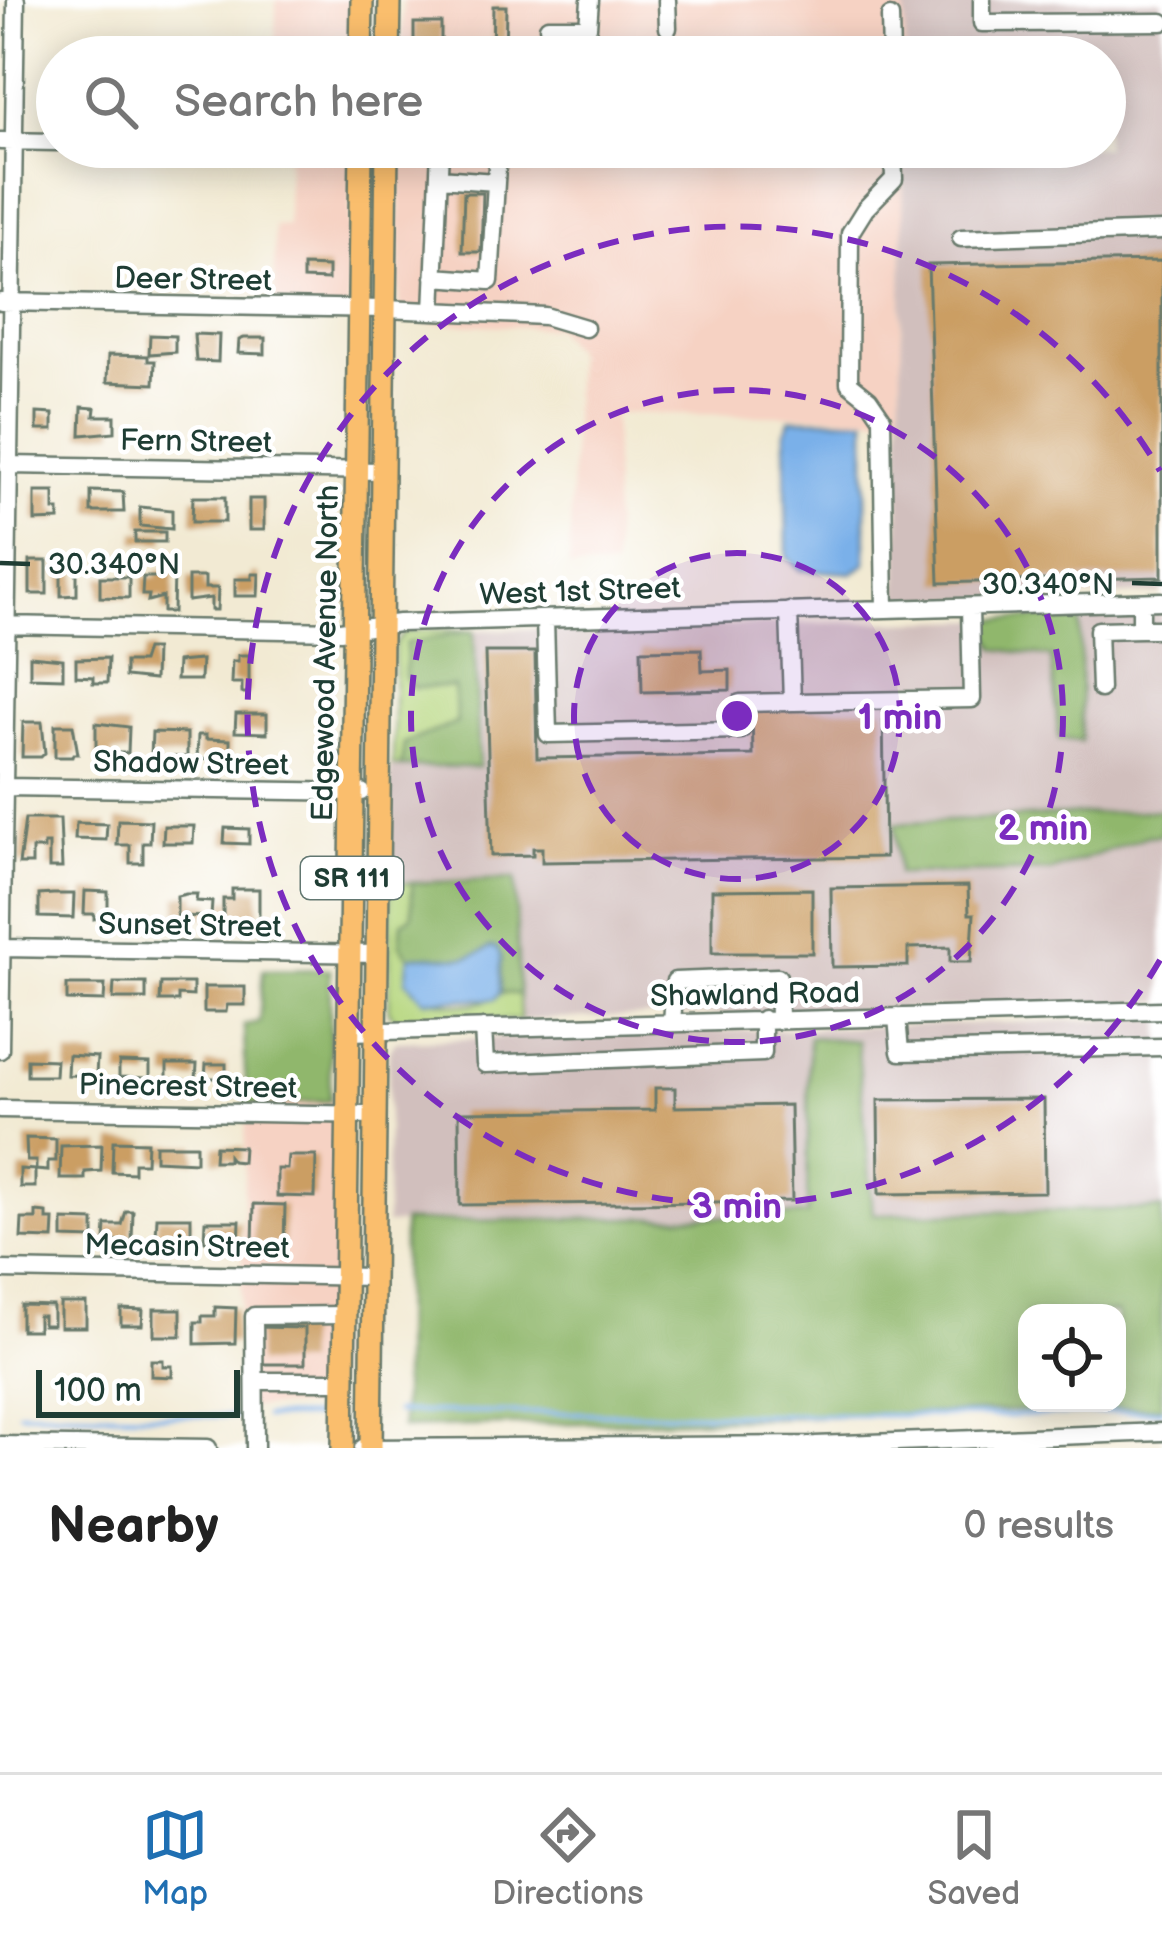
<!DOCTYPE html>
<meta charset="utf-8">
<style>
:root{--surface:#fff;--page:#f2f2f2;--text:#222;--muted:#767676;--line:#e0e0e0;--accent:#1f6fb2}
body{margin:0;font-family:"Balsamiq Sans",sans-serif;background:var(--page);color:var(--text)}
.controls{position:absolute;right:36px;bottom:36px;display:grid;overflow:hidden;border-radius:24px;box-shadow:0 6px 30px #0003}
.controls button{width:108px;height:108px;display:grid;place-items:center;padding:0;border:0;border-bottom:3px solid var(--line);background:var(--surface);color:var(--text);font:60px sans-serif}
.scale{position:absolute;left:36px;bottom:30px;width:204px;box-sizing:border-box;padding-left:12px;border:6px solid #1f3d34;border-top:0;font-size:33px;line-height:42px;white-space:nowrap;color:#1f3d34;-webkit-text-stroke:9px #fff;paint-order:stroke}
.list{margin:0;padding:0;list-style:none}
h2{display:flex;justify-content:space-between;align-items:center;height:156px;margin:0;padding:0 48px;font-size:51px}
h2 small{font-size:39px;font-weight:400;color:var(--muted)}
.icon{flex:none;width:66px;height:66px;fill:none;stroke:currentColor;stroke-width:2;stroke-linecap:round;stroke-linejoin:round}
.map{position:relative;flex:none;width:1162px;height:1448px;overflow:hidden}
.search{position:absolute;background:var(--surface);box-shadow:0 6px 30px #0003;left:36px;right:36px;top:36px;height:132px;display:flex;align-items:center;gap:30px;box-sizing:border-box;padding:0 42px;border-radius:66px;color:var(--muted);font-size:45px}
.sheet{height:324px;background:var(--surface)}
nav{display:flex;justify-content:space-around;align-items:center;box-sizing:border-box;height:168px;border-top:3px solid var(--line);background:var(--surface);font-size:33px;color:var(--muted)}
nav a{display:grid;justify-items:center;gap:6px}
nav .on{color:var(--accent)}
.map>svg:first-child{display:block}
.built{fill:#f6d2c3}
.industrial{fill:#d1bfbd}
.green{fill:#b5d67d;stroke:#6a8a58;stroke-width:3}
.forest{fill:#90b76c;stroke:#587a50;stroke-width:3;fill-rule:evenodd}
.water{fill:#7ab0e9;stroke:#4c768e;stroke-width:3}
.lines{fill:none;stroke-linecap:round;stroke-linejoin:round}
.stream{stroke:#7ab0e9;stroke-width:4.5}
.building{fill:#cb9e63}
.minor-casing{stroke:#697a6c;stroke-width:21}
.major-casing{stroke:#697a6c;stroke-width:26}
.minor{stroke:#fff;stroke-width:16}
.major{stroke:#fabe6d;stroke-width:21}
.ticks{fill:none;stroke:#1f3d34;stroke-width:4.5}
.ring{fill:none;stroke:#7b2cbf;stroke-width:6;stroke-dasharray:21 15}
.labels{text-anchor:middle;stroke-width:9;stroke-linejoin:round;paint-order:stroke}
.shield{fill:#fff;stroke:#627771;stroke-width:3}
.shield-label{font-size:27px;font-weight:bold;fill:#1f3d34}
.street-label{font-size:30px;fill:#1f3d34;stroke:#fff}
.ticks-label{font-size:30px;text-anchor:middle;fill:#1f3d34;stroke:#fff;stroke-width:9;stroke-linejoin:round;paint-order:stroke}
.centre{fill:#7b2cbf;stroke:#fff;stroke-width:6}
.ring-label{font-size:36px;text-anchor:middle;font-weight:bold;fill:#7b2cbf;stroke:#fff;stroke-width:9;stroke-linejoin:round;paint-order:stroke}
</style>
<div class="map">
<svg width="1162" height="1448" viewBox="0 0 1162 1448">
<rect width="100%" height="100%" fill="#fff"/>
<filter id="ink" filterUnits="userSpaceOnUse"><feTurbulence type="fractalNoise" baseFrequency=".00833" numOctaves="2"/><feDisplacementMap in="SourceGraphic" scale="24" xChannelSelector="R" yChannelSelector="G"/><feConvolveMatrix kernelMatrix="1 2 1 2 8 2 1 2 1" color-interpolation-filters="sRGB"/></filter>
<filter id="wash" filterUnits="userSpaceOnUse"><feTurbulence type="fractalNoise" baseFrequency=".004" numOctaves="4" result="noise"/><feDisplacementMap in="SourceGraphic" scale="48" xChannelSelector="R" yChannelSelector="G"/><feGaussianBlur stdDeviation="2.7" result="paint"/><feColorMatrix in="noise" values="0 0 0 0 0 0 0 0 0 0 0 0 0 0 0 0 0 1.4 0 .05"/><feComposite in="paint" operator="in"/></filter>
<g filter="url(#wash)">
<rect width="100%" height="100%" fill="#f2ead3"/>
<!-- built -->
<path class="built" d="M276,0H352V57H275Z
M403,0H905V57H402Z
M275,147H351L348,314L275,311L274,226L287,225L288,153L275,152Z
M401,147H904L900,417L614,413V568H569L575,352L555,328L399,322Z
M336,1100L333,1407H238L246,1105Z"/>
<!-- industrial -->
<path class="industrial" d="M905,0H1162V594L898,601L904,147H1105V57H905Z
M1162,613V810L896,825L899,874L1162,835V1002L520,1020L515,879L388,884L391,767L479,766L474,630L981,620L996,649L1052,657L1059,738L1081,740L1080,616Z
M1162,1018V1209L873,1214L857,1041L810,1037L807,1215L386,1224L389,1050L396,1041Z"/>
<!-- green -->
<path class="green" d="M426,630H474L406,644L414,688L455,686L457,723L405,743L401,767L393,766L395,644L404,633Z
M412,883V916L400,944L409,957L406,980C423,1006 476,1013 501,993L519,994L520,1020H398L389,1012L391,884Z"/>
<!-- forest -->
<path class="forest" d="M1080,616L1081,741L1059,739L1051,657L996,649L981,620Z
M474,630L479,767H401L404,743L457,723L454,687L413,688L405,677L406,643Z
M1162,810V835L1147,836L1052,871L898,874L895,824Z
M515,879L519,994L501,993V957L490,947C461,968 441,951 409,957L400,944L402,922L412,916V883Z
M330,969V1101L246,1105L244,1025L259,1022L263,970Z
M809,1037L857,1041L873,1214L1162,1209V1407L402,1428L403,1222L807,1215ZM1027,1313H1117V1403H1027Z"/>
<!-- water -->
<path class="water" d="M791,419H866V564L852,573L800,570L787,557L785,432Z
M490,947L497,948L501,956L500,993L495,999L424,1000L406,980L409,957C441,951 461,968 490,947Z"/>
<g class="lines">
<!-- stream -->
<path class="stream" d="M19,1412L247,1417
M396,1412L1013,1416L1162,1410
M265,1417H316"/>
</g>
<g id="blocks">
<!-- building -->
<path class="building" d="M493,6H506L505,57H492Z
M414,23H441V43H414Z
M464,193H483L481,252H462Z
M1162,261V577L939,583L928,265Z
M303,266L328,267V280L303,279Z
M194,334L219,335L218,362L196,361Z
M150,335L175,336V352L149,354Z
M244,338H265V354L238,353L239,340Z
M108,355L148,356V361H155L154,384L107,382Z
M82,407L95,408L94,416H115V432L81,435Z
M37,413L53,414V430H37Z
M91,491L123,492L124,512H91Z
M35,492H54V510H59V520L35,521Z
M193,497H225V522H192Z
M249,499H264V530H249Z
M140,507L172,510V529L140,526Z
M135,532H165V542H135Z
M30,561H47V594H30Z
M61,564H77V595L61,596Z
M157,570L174,572L173,612H163V597L148,601L149,595H142L143,577H157Z
M252,574H259L258,596H235V579H252Z
M100,577H129V598L100,597Z
M188,577H205V588H218L217,610H211V598L188,601Z
M146,649H155L154,680L125,677V662H142Z
M701,649L702,671L730,670V690L642,692L641,650Z
M485,652H535L537,758L753,755L752,710L883,708L885,857L542,862V848H533V855L491,856Z
M238,655H249V693H242V683H231L232,661H238Z
M30,656L63,659V678L30,677Z
M108,658L107,683H93V677L76,676V659Z
M201,660L200,680H176L177,662Z
M236,714H267V733L235,732Z
M23,722H42L45,753L41,757H22Z
M96,723L129,727L128,753H112V762H96Z
M55,725H73L78,754H73L72,757H55Z
M152,732L187,733V757H151Z
M198,735H206V739L230,740V760L197,759Z
M25,819H60L62,868H49V844H44V849H32V864H19Z
M118,820L151,821L150,843H143V863H130V845H117Z
M76,823L107,824L106,840L75,839Z
M164,826H194L193,843H163Z
M225,828L249,829V844L224,843Z
M968,886L969,914H974L971,962H950V947L908,948V966L832,967L831,888Z
M232,889H259V921H223V899H232Z
M812,889V953H712V890Z
M85,891L108,892V916L94,919V914H84Z
M53,894H74L73,918L39,917V895Z
M186,894H197L196,901L212,902L211,917L177,916V896Z
M114,983H146V999H113Z
M161,983H193V996L178,995V1001H160Z
M67,985H105L104,1001L67,1000Z
M204,987H245V1005H227L226,1012H204Z
M68,1055L97,1057L96,1076L67,1075Z
M27,1059L56,1060L55,1076H27Z
M119,1062L150,1063V1078L119,1077Z
M167,1064H197L196,1080L167,1079Z
M206,1064H226V1078H205Z
M655,1088H675V1107L790,1105L792,1201L460,1205L459,1112L655,1110Z
M1044,1099L1045,1192L879,1194L878,1100Z
M26,1138L56,1139V1161H48V1171L36,1170V1161H27Z
M113,1141L147,1142L146,1163H134V1173L112,1172Z
M102,1145L101,1171L85,1172V1179H60L61,1146Z
M155,1145H196V1162L155,1160Z
M215,1146L243,1147L242,1162L232,1161L228,1156V1161H214Z
M288,1156H316L315,1197L277,1196V1169H287Z
M20,1169L35,1170V1187H20Z
M254,1204L285,1205L284,1245H253Z
M126,1211H133L132,1242L105,1241L106,1225H122Z
M36,1212L47,1213V1220H54L53,1239L21,1238L22,1219H36Z
M157,1217H191V1239L156,1238Z
M63,1220L94,1221V1239L63,1238Z
M205,1221H240L239,1244L204,1241Z
M60,1303H86V1327H60Z
M21,1305L53,1306V1325H43V1316H38V1330H21Z
M215,1307L236,1308L235,1343L195,1344V1322H202V1316H215Z
M121,1309L143,1310L142,1325H121Z
M154,1309H181V1336H154Z
M257,1327L305,1328V1364H257Z
M151,1360H163V1366H172V1377L151,1376Z"/>
</g>
</g>
<g filter="url(#ink)">
<use href="#blocks" fill-opacity="0" stroke="#697a6c" stroke-width="3"/>
<g class="lines">
<defs>
<path id="minor" d="M667,0L668,28
M982,0V23L1162,22
M890,17L891,57
M548,27H588L590,0
M0,141L57,142
M306,147L587,151
M439,178L496,182
M961,238L1162,231
M434,277L490,281L498,150
M1,302L385,309L545,316L585,328
M433,311L440,149
M8,465L383,471
M1141,602V629H1162
M885,609L882,418L869,399L849,383L850,233L865,209L894,179L893,147
M789,611L792,702
M545,619L548,734L741,730L740,703L972,699L970,607
M0,625L340,631L399,623L1162,601
M1100,689L1098,630L1141,629
M3,787L362,792
M2,948L377,954
M897,1017L900,1052L1162,1047
M672,1023L675,981L778,977L779,1018
M483,1028L485,1064L763,1053V1019
M349,1032L1162,1010
M0,1050L16,0
M0,1109L375,1115
M0,1270L373,1277
M256,1381H344
M0,1445L208,1448
M255,1448L254,1316L345,1315
M363,1448L815,1445L1162,1432"/>
<path id="major" d="M361,57L362,0
M389,57L390,0
M343,1448L361,147
M371,1448L387,147"/>
</defs>
<!-- minor casing -->
<use href="#minor" class="minor-casing"/>
<!-- major casing -->
<use href="#major" class="major-casing"/>
<!-- minor -->
<use href="#minor" class="minor"/>
<!-- major -->
<use href="#major" class="major"/>
</g>
</g>
<!-- ticks -->
<path class="ticks" d="M0,563L30,564M1132,583L1162,584"/>
<!-- distance rings -->
<circle cx="737" cy="716" r="163" fill="#7b2cbf" fill-opacity=".12"/>
<g class="ring">
<circle cx="737" cy="716" r="163"/>
<circle cx="737" cy="716" r="326"/>
<path d="M1160 960A489 489 0 1 1 1160 471"/>
</g>
<g class="labels">
<!-- shield labels -->
<rect class="shield" x="301" y="857" width="102" height="42" rx="9"/>
<g class="shield-label">
<text x="352" y="887">SR 111</text>
</g>
<!-- street labels -->
<g class="street-label">
<text transform="translate(193 279) rotate(1)" y="10">Deer Street</text>
<text transform="translate(196 441) rotate(1)" y="10">Fern Street</text>
<text transform="translate(580 591) rotate(-2)" y="10">West 1st Street</text>
<text transform="translate(325 653) rotate(-89)" y="10">Edgewood Avenue North</text>
<text transform="translate(191 763) rotate(1)" y="10">Shadow Street</text>
<text transform="translate(190 925) rotate(1)" y="10">Sunset Street</text>
<text transform="translate(755 994) rotate(-1)" y="10">Shawland Road</text>
<text transform="translate(188 1086) rotate(1)" y="10">Pinecrest Street</text>
<text transform="translate(187 1246) rotate(1)" y="10">Mecasin Street</text>
</g>
</g>
<g class="ticks-label">
<text x="114" y="574">30.340°N</text>
<text x="1048" y="594">30.340°N</text>
</g>
<circle cx="737" cy="716" r="18" class="centre"/>
<g class="ring-label">
<text x="900" y="729">1 min</text>
<text x="1043" y="840">2 min</text>
<text x="737" y="1218">3 min</text>
</g>
</svg>
<div class="controls">
<button><svg class="icon" aria-label="locate" viewBox="0 0 24 24"><circle cx="12" cy="12" r="6"/><path d="M12 2v4M12 18v4M2 12h4M18 12h4"/></svg></button>
</div>
<div class="scale">100 m</div>
<div class="search"><svg class="icon" aria-label="search" viewBox="0 0 24 24"><circle cx="10" cy="10" r="6"/><path d="M15 15l6 6"/></svg>Search here</div>
</div>
<section class="sheet">
<h2>Nearby<small>0 results</small></h2>
<ul class="list">
</ul>
</section>
<nav>
<a class="on"><svg class="icon" aria-label="map" viewBox="0 0 24 24"><path d="M3 6l6-2 6 2 6-2v14l-6 2-6-2-6 2zM9 4v14M15 6v14"/></svg>Map</a>
<a><svg class="icon" aria-label="directions" viewBox="0 0 24 24"><path d="M12 3l9 9-9 9-9-9zM9 14v-3h6M13 9l2 2-2 2"/></svg>Directions</a>
<a><svg class="icon" aria-label="saved" viewBox="0 0 24 24"><path d="M7 4h10v16l-5-4-5 4z"/></svg>Saved</a>
</nav>
